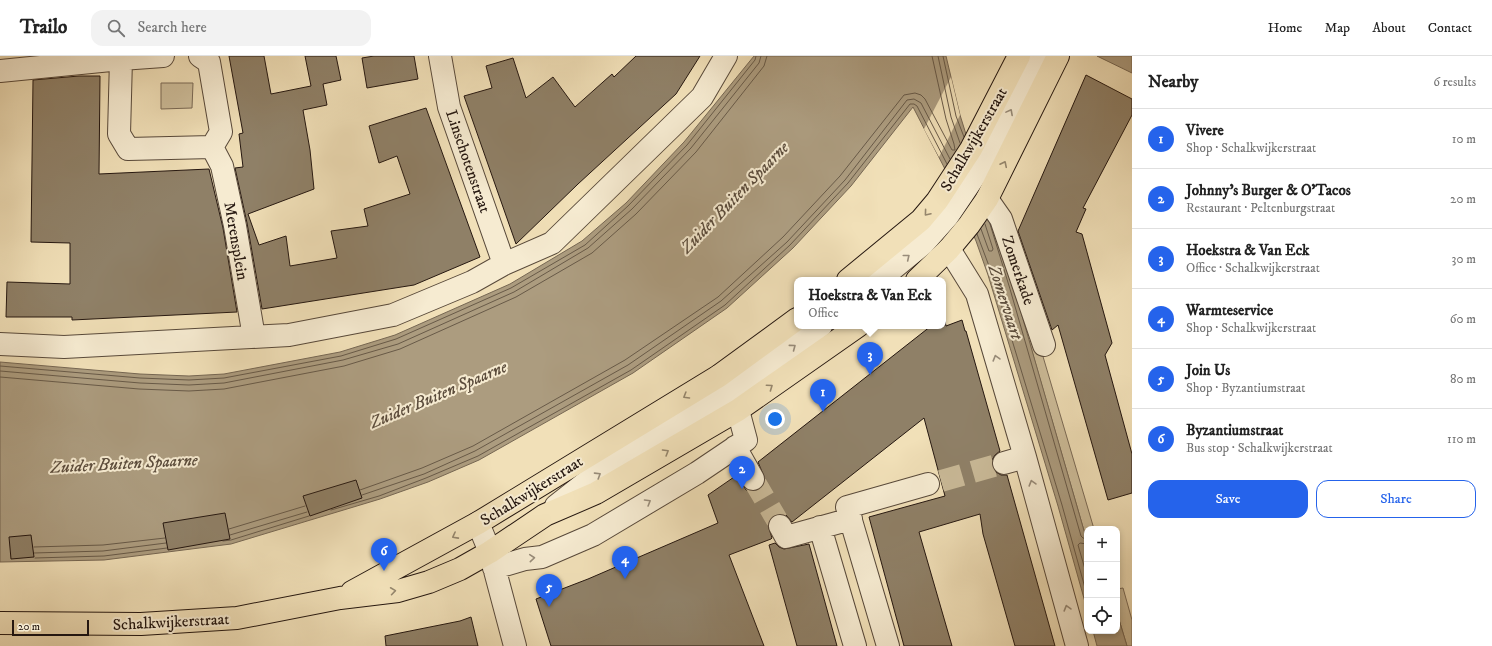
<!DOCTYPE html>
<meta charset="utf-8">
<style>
:root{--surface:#fff;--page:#f2f2f2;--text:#222;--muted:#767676;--line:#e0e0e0;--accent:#2563eb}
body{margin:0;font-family:"IM FELL DW Pica",serif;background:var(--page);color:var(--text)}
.controls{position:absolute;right:12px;bottom:12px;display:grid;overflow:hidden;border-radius:8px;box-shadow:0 2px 6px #0003}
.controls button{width:36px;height:36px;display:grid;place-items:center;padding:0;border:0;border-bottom:1px solid var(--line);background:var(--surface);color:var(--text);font:20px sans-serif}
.scale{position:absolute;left:12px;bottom:10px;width:77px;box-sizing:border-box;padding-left:4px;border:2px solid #251710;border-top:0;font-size:11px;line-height:14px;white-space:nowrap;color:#251710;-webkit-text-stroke:3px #f6ebd1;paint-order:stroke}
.you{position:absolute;left:775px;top:363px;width:14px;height:14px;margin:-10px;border:3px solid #fff;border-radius:50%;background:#1a73e8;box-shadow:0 0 0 6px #1a73e833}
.badge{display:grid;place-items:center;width:26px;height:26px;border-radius:50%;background:var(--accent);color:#fff;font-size:13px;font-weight:700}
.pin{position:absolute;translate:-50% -33px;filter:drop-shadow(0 1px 2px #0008)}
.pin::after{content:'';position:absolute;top:21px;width:14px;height:12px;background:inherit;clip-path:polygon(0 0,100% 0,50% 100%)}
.popup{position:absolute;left:794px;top:221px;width:152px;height:52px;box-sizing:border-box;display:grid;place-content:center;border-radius:8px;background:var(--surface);filter:drop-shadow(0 1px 3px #0005);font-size:13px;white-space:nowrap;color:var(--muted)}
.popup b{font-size:15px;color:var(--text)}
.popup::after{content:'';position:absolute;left:50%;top:100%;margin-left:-8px;border:8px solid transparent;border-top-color:var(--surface)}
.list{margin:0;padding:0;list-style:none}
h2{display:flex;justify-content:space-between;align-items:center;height:52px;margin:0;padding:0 16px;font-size:17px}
h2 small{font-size:13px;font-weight:400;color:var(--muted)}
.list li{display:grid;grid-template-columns:26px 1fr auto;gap:12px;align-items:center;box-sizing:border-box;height:60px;padding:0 16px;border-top:1px solid var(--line)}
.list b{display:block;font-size:15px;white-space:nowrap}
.list p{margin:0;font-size:13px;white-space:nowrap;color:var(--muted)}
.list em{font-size:13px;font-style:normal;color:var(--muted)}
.actions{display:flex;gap:8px;padding:12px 16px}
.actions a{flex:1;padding:9px 0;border:1px solid var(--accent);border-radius:12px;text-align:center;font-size:14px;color:var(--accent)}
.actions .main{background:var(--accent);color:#fff}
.icon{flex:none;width:22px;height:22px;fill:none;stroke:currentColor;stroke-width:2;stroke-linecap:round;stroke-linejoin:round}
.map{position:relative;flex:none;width:1132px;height:590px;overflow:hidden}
header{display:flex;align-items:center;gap:24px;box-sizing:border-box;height:56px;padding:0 20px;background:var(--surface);border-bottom:1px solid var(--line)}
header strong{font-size:19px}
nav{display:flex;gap:22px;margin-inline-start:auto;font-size:14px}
.search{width:280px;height:36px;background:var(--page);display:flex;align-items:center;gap:10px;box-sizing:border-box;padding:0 14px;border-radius:12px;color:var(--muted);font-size:15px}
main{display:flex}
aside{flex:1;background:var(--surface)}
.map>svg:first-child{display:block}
.green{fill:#cebe9b;stroke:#7a6a56}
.water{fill:#ac9c7f;stroke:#766753}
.pier{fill:#f1e0b8}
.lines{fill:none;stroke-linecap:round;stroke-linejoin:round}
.shore{stroke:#685a48;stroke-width:1}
.building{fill:#8f8067;stroke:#251710}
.minor-tunnel{stroke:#c8b896;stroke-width:22;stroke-dasharray:22 11;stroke-linecap:butt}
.minor-casing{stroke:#58493a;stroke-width:24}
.major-casing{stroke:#251710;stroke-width:24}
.minor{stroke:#f6ebd1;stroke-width:22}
.major{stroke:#f1e0b8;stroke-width:22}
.oneway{stroke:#988c7a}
.oneway2{stroke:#95866c}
.labels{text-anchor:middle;stroke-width:4;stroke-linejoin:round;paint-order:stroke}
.street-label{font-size:16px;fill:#251710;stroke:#f6ebd1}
.water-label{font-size:17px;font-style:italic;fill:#5b4c3c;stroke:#f6ebd1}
</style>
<header>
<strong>Trailo</strong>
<div class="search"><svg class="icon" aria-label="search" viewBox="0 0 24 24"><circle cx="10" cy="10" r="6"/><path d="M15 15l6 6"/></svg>Search here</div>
<nav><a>Home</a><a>Map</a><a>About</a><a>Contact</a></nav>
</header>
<main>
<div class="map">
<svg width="1132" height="590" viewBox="0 0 1132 590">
<rect width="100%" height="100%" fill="#f1e0b8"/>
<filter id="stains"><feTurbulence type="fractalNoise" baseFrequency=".005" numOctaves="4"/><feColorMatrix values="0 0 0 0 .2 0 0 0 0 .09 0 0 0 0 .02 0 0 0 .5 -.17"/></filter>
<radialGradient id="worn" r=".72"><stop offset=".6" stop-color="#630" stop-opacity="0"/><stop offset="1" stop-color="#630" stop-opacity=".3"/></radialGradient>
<!-- green -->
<path class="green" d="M161,27H193L192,52L161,53Z
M1029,285L1039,287L1094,473H1087V485Z
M1123,532L1132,564V590H1127L1117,557V533Z"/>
<!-- water -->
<path class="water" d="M754,0H946L960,59L1014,232L1087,485V553L1058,450L988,219L976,185L946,115L913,51L851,130L793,192L727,252L633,317L479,404L428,426L380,443L231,488L104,504L0,506V306L140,318L189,320L224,318L340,296L395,279L510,228L582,185L626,147L684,86Z
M1097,0H1132V17L1099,1Z
M1117,557L1127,590H1097L1093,575H1117Z"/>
<!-- pier -->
<path class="pier" d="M951,21L960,59L939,101L924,73Z"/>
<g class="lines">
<!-- shore -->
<path class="shore" d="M938,0L951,61L960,87
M943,0L956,60L964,81
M990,168L1010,233L1081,480L1083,482L1087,483
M981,173L989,195H992L993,193L985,168
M977,178L992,218L1062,449L1087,539
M0,310L140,322L189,324L224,322L341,300L396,283L511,232L585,189L628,150L687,89L755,4L756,0
M0,315L140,327L189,329L224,327L343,304L398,288L514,236L588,192L632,153L691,92L759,7L761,0
M0,321L139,333L189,335L224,333L344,310L400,293L516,241L592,197L636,158L696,96L764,10L767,0
M360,434L422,412L473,390L625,304L718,241L783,181L840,120L904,39L915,37L921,39L925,43L952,94H955L954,88L946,63L932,0
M362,439L424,418L475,395L628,309L721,245L787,186L845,124L907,44L914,43L921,47L950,103
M331,454L379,440L426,422L478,400L631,314L725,249L790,189L848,127L910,48H914L917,50L947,108
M229,473L305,450
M230,479L307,456
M223,485L231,484L309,460
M1087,488L1080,487L1078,489L1087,520
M34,491L103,489L165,482
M34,497L103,495L166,487
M35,502L104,500L167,492"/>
</g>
<!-- building -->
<path class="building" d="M229,0H264L271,38L311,30L305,0H336L341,24L323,28L327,49L303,54L310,94L314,133L248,158L259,189L286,180L290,210L337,202L331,175L368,170L364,153L410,138L397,100L379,107L369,70L426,52L480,201L414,229L262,253L247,167L235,112L243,111L239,78L243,77Z
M374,0H414L418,23L367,32L362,2Z
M636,0H700L676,38L578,128L516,188L464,40L492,32L486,10L513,2L526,42L553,21L575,51L612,18L614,21Z
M1086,19L1132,43V59L1083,152L1086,153L1076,176L1082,178L1112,287L1105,299L1132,398V437L1108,444L1058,269L1052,274L1018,175Z
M79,20H100L99,118L209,113L223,172L237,256L72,264V261H6L7,226L70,228V187L31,186L33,24Z
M944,260L946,270L962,264L965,275H966L1000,395L995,399L992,404V410L996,416L1001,419H1007L1055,590H1015L983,478L980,458L919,476L952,590H904L869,461L945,440L924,362L792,466L786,459L780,458L774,459L769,464L768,469L772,482L771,483L729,499L764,590H551L536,543L588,523L718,467L708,439L737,419L746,434L753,435L759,434L764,429L765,423L758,406L931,270H943Z
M356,424L362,442L310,460L303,440Z
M225,457L230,483L168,494L163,467Z
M31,479L34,501L11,503L9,481Z
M775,487L779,491L784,493L809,488L837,590H797L769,489Z
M471,561L478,590H386L385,580L460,565Z"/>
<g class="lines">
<!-- minor-tunnel -->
<path class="minor-tunnel" d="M753,423L777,464H778
M941,425L1004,407"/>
<defs>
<path id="minor" d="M200,0L209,6L221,76L212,91
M440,0L449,51L504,208
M121,3L119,78L128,93L212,91
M0,15L121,3L163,0
M212,91L222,110L235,170L254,281
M987,143L1001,163L1044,289
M949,193L977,238L1025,401L1077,590
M879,224L923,188L947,161L978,115L1039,0
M0,288L64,291L289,279L393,259L472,226L504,208L552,187L702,41L726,0
M735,391L753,423
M1004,407L1025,401
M556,450L589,424L728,339L821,270
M478,467L490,496L515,590
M780,470L786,481L851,463
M820,471L855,590
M494,512L525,503L542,501L593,479L697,417L746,384L738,354L728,339L719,320
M888,590L847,451L928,428"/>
<path id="major" d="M848,224L921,164L937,145L971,93L1019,0
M917,224L949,193L969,169L987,143L1058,0
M352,536L478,467L719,320L797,263
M0,567L141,568L237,562L340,542L398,535L429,526L460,513L490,496L545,459L596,437L738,354L858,270"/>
</defs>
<!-- minor casing -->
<use href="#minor" class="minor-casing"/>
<!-- major casing -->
<use href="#major" class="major-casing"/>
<!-- minor -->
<use href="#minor" class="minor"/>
<!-- major -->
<use href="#major" class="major"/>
</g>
<!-- one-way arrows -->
<defs><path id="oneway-chevron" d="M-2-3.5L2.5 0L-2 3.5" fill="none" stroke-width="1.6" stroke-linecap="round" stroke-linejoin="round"/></defs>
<g class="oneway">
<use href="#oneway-chevron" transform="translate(1010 56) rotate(-62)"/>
<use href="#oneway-chevron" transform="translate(907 201) rotate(-39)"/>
<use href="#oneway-chevron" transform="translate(793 291) rotate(-37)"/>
<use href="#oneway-chevron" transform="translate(996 302) rotate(-106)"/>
<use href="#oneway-chevron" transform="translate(598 419) rotate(-32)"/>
<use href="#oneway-chevron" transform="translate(1032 427) rotate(-106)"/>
<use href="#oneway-chevron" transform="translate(648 446) rotate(-31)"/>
<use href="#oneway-chevron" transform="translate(532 502) rotate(-5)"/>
<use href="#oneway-chevron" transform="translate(1067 552) rotate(-106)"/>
</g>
<g class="oneway2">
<use href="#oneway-chevron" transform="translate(1004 108) rotate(-64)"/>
<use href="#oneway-chevron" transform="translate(927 157) rotate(130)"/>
<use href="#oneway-chevron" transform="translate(770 331) rotate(-35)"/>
<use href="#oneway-chevron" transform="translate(686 340) rotate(149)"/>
<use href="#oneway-chevron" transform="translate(666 396) rotate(-31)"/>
<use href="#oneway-chevron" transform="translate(455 480) rotate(152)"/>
<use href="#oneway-chevron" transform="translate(393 535) rotate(-8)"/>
</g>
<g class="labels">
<!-- street labels -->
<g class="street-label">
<text transform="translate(973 83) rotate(-60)" y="6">Schalkwijkerstraat</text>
<text transform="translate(469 105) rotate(71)" y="6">Linschotenstraat</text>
<text transform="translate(237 185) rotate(80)" y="6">Merensplein</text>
<text transform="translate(1019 214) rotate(71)" y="6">Zomerkade</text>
<text transform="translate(531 434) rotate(-32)" y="6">Schalkwijkerstraat</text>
<text transform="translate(171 565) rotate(-3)" y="6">Schalkwijkerstraat</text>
</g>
<!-- water labels -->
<g class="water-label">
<text transform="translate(734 141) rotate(-46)" y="6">Zuider Buiten Spaarne</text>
<text transform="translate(1006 246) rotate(72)" y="6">Zomervaart</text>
<text transform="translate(438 338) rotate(-23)" y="6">Zuider Buiten Spaarne</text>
<text transform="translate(124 407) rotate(-3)" y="6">Zuider Buiten Spaarne</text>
</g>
</g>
<rect width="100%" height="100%" filter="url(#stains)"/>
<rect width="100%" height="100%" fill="url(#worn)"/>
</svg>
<div class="controls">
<button>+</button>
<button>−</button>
<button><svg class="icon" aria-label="locate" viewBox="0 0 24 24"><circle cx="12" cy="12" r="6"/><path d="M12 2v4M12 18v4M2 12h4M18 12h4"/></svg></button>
</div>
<div class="scale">20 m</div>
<div class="you"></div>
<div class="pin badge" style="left:823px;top:356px">1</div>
<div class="pin badge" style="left:742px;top:433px">2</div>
<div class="pin badge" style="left:870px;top:319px">3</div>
<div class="popup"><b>Hoekstra &amp; Van Eck</b>Office</div>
<div class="pin badge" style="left:625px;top:523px">4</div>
<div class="pin badge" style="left:549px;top:551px">5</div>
<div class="pin badge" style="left:384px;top:515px">6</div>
</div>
<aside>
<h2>Nearby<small>6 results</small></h2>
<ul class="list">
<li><span class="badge">1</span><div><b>Vivere</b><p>Shop · Schalkwijkerstraat</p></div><em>10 m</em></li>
<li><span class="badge">2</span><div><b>Johnny's Burger &amp; O'Tacos</b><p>Restaurant · Peltenburgstraat</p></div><em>20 m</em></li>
<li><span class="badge">3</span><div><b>Hoekstra &amp; Van Eck</b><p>Office · Schalkwijkerstraat</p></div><em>30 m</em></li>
<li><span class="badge">4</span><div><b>Warmteservice</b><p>Shop · Schalkwijkerstraat</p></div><em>60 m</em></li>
<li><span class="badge">5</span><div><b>Join Us</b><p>Shop · Byzantiumstraat</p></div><em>80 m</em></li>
<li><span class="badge">6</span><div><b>Byzantiumstraat</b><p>Bus stop · Schalkwijkerstraat</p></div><em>110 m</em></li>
</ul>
<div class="actions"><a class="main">Save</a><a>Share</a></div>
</aside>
</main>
